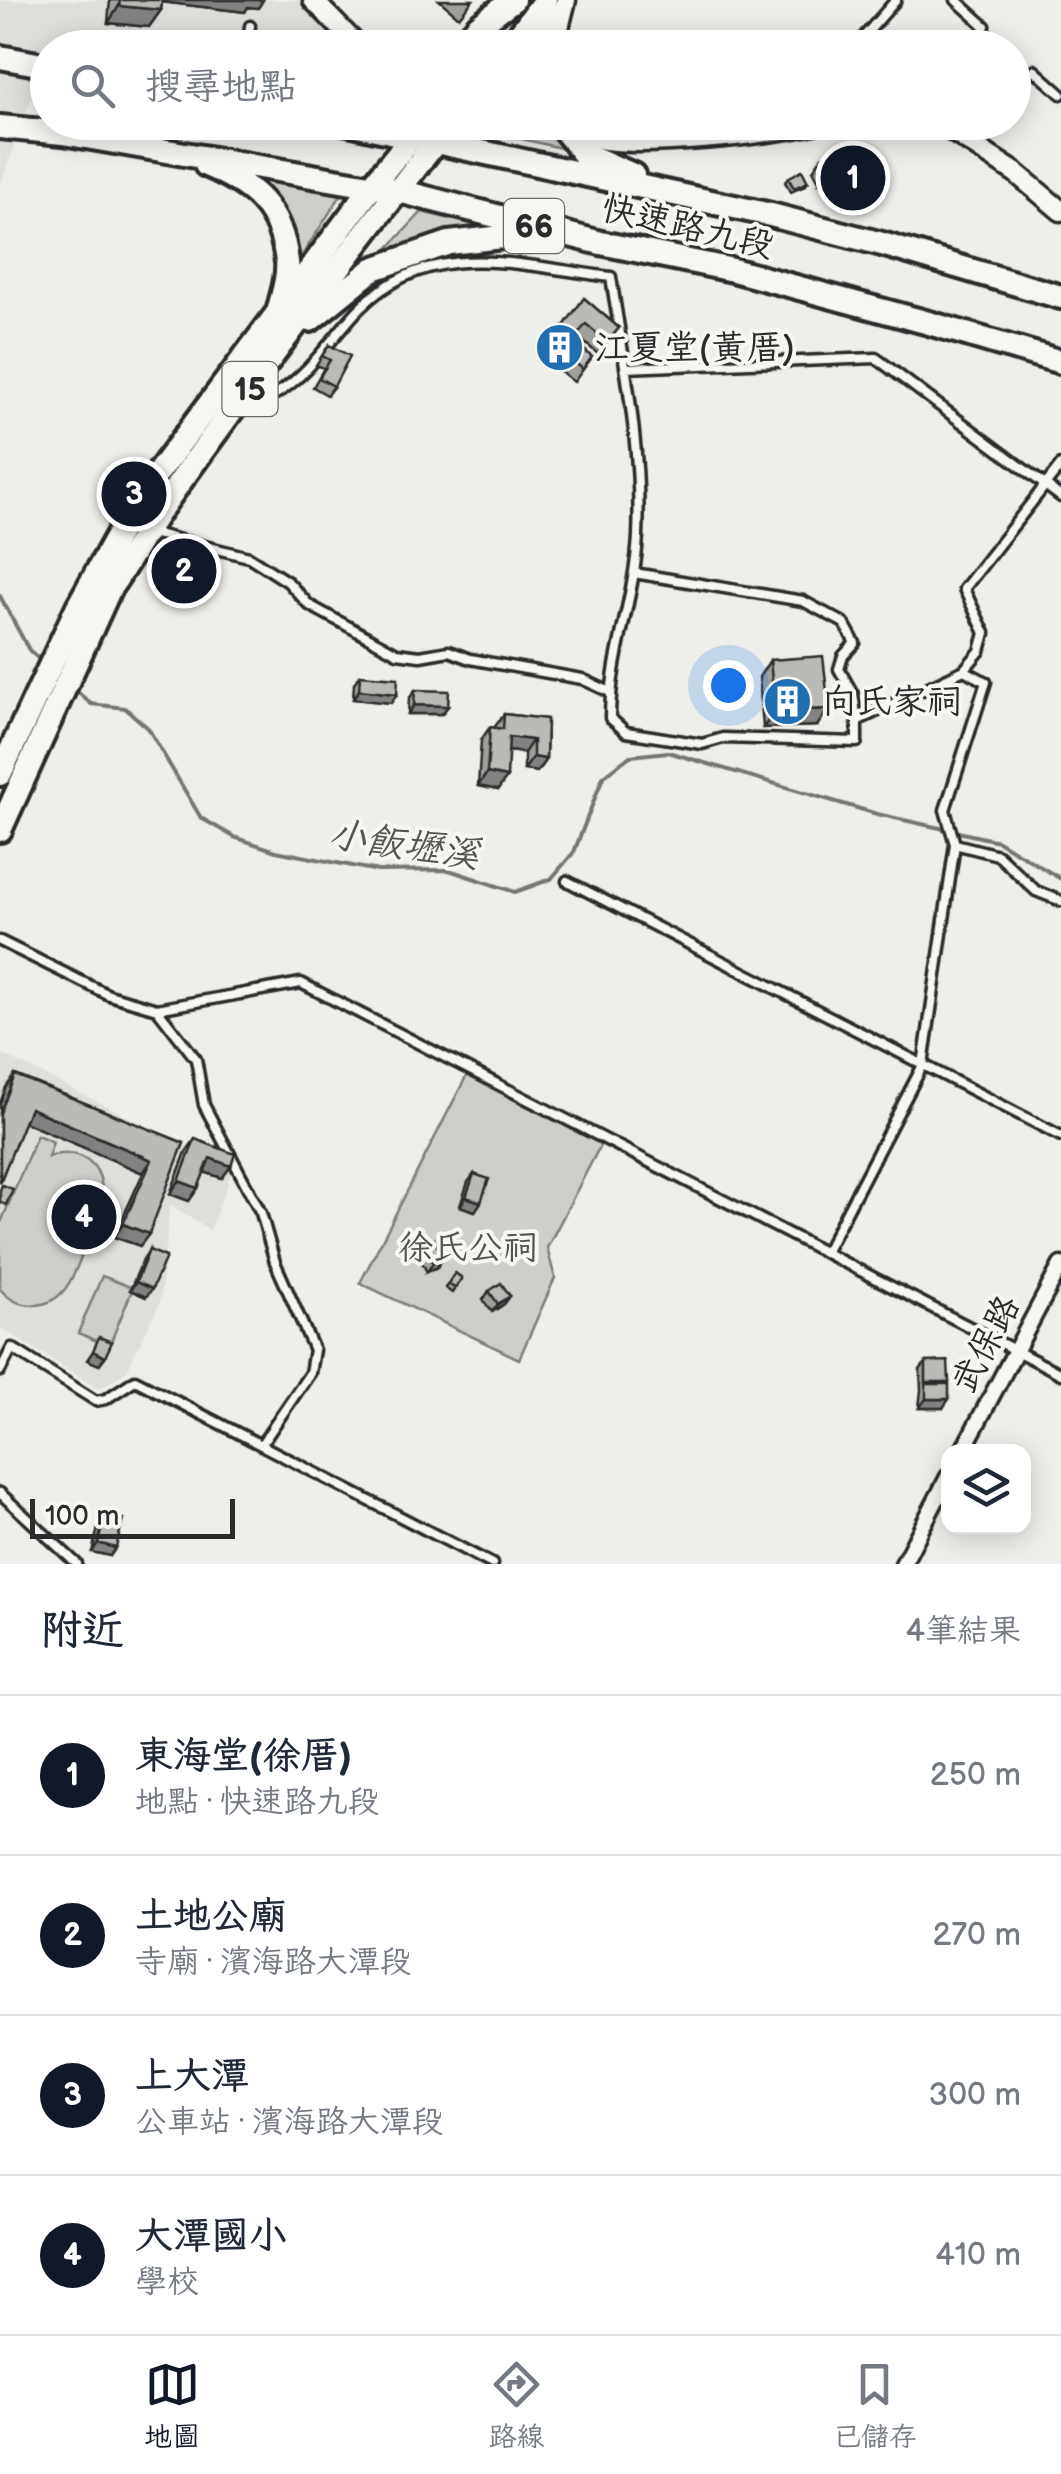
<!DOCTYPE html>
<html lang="zh-TW">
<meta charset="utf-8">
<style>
:root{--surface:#fff;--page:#f6f6f7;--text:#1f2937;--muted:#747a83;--line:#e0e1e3;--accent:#111827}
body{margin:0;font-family:"Balsamiq Sans","LXGW WenKai TC",sans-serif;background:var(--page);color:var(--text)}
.controls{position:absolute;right:30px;bottom:30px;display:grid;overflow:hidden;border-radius:20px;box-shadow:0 5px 25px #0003}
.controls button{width:90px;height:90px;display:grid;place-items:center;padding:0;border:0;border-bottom:2px solid var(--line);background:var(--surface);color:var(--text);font:50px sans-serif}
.scale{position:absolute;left:30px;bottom:25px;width:205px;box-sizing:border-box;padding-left:10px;border:5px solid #2b2b2b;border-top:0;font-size:28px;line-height:35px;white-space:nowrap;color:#2b2b2b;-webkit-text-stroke:8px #f6f6f2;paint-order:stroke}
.you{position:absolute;left:728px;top:685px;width:35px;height:35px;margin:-25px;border:8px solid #fff;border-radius:50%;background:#1a73e8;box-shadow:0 0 0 15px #1a73e833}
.badge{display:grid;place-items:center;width:65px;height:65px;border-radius:50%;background:var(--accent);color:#fff;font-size:32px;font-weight:700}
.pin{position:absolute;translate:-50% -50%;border:5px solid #fff;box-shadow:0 2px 10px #0006}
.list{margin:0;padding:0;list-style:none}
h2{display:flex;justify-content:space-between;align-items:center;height:130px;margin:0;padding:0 40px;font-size:42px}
h2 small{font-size:32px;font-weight:400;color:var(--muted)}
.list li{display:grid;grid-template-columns:65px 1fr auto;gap:30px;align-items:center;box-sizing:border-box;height:160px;padding:0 40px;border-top:2px solid var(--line)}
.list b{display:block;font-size:38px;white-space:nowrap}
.list p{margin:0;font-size:32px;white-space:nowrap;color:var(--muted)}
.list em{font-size:32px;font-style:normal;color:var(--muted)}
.icon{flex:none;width:55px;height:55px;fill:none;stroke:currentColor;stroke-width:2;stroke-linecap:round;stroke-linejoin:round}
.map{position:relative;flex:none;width:1061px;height:1564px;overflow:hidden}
.search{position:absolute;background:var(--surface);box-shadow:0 5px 25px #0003;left:30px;right:30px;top:30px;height:110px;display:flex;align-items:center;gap:25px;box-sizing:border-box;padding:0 35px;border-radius:55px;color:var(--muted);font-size:38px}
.sheet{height:770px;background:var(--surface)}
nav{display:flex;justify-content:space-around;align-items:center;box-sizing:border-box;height:140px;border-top:2px solid var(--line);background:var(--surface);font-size:28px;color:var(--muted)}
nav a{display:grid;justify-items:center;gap:5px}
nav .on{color:var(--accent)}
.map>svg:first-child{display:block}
.built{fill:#dededb}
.green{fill:#cececa;stroke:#7c7c7a;stroke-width:2.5}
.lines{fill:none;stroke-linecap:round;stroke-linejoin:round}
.stream{stroke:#757573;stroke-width:4}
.service-casing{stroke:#2b2b2b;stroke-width:15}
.minor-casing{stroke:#2b2b2b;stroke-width:21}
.tertiary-casing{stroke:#2b2b2b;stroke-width:25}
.primary-casing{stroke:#2b2b2b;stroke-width:30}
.service{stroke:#f6f6f2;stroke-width:8}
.minor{stroke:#f6f6f2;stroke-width:14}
.tertiary{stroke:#f6f6f2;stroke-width:18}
.primary{stroke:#f6f6f2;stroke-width:22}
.wall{fill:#a0a09d;stroke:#2b2b2b;stroke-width:2.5}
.shaded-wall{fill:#828280;stroke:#2b2b2b;stroke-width:2.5}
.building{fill:#babab7;stroke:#2b2b2b;stroke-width:2.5}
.labels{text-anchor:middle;stroke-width:8;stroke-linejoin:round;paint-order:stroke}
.shield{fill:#f6f6f2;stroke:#686867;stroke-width:2.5}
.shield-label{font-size:32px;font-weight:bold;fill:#2b2b2b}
.street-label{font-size:35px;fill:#2b2b2b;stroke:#f6f6f2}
.poi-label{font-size:35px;fill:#2b2b2b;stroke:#f6f6f2;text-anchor:start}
.park-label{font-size:35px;fill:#545453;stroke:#f6f6f2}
.water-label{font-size:38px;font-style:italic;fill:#565655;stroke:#f6f6f2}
</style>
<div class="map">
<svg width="1061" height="1564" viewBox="0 0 1061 1564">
<rect width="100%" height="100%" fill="#eeeeea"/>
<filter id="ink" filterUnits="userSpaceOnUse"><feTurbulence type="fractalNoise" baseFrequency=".01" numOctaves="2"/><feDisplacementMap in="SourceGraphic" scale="20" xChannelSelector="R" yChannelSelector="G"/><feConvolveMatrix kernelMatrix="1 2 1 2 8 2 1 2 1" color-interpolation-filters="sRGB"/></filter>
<g filter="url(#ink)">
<!-- built -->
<path class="built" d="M0,0H308L347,47L156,48L53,38L0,186Z
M0,1053L233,1169L210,1230L170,1205L160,1302L126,1372L98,1389L0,1327Z"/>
<!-- green -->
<path class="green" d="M463,122L544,123L565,149L461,125Z
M257,177L343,192L299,260C290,227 283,201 257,177Z
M422,212L487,228L380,257Z
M468,1073L602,1142L547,1248L555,1278L519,1359L360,1283Z
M37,1135L53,1142L48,1157C85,1144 109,1170 100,1207C98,1220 91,1232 86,1244C76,1269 67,1305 34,1305C19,1305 10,1300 0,1289V1225Z
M102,1276L133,1288L109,1346L78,1333Z"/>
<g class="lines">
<!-- stream -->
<path class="stream" d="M0,596L29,650L44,664
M74,689L91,704L125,708L148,728L201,818L234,837L276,851L378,871L449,870L515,892L551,879L574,852L603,777L630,756L668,752L877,814L998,841L1061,879"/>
<defs>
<path id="service" d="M956,0L985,26L972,48
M247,48L250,26
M854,48L896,0
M1034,70L1061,94
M625,368L876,358L1061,497
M244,406C255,401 269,398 279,392C311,372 333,336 359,309C430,236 521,266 611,277C624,363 642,449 638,536C635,597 610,656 610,718L626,732L702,744L723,738L857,742V721L964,670L980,651L985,633L964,589L1061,465
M148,532L249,557L288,582L309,605L397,653L420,656L449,651L470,659L582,679L610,692
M634,573L803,601L844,623L855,643L843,656L839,669L853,694L857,721
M955,844L998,855L1036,891L1061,901
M567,881L1061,1136
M0,941L109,995L157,1009L301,983L1061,1374
M157,1009L196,1059L204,1105L261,1213L275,1262L314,1350L310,1373L261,1445
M826,1251L923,1065L955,844L945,810L986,682L964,670
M0,1371L12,1348L96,1401L106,1399L135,1380L492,1564
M0,1493L77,1564"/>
<path id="minor" d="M962,1452L1061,1265
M903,1564L948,1477"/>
<path id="tertiary" d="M313,0L360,48
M554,48L566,0
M570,122C578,128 587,135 596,138C632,149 782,134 820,122
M938,122L1016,173L1061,211"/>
<path id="primary" d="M458,48L479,25L513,0
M509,48L545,0
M537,48L545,7
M0,57L48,66
M344,122L771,215L882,244L1061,297
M558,122L583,153L633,175
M0,127L63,133L399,191L601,243L733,270L929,323L1061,362
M206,165C253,185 281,208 287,262C289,277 282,295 279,309
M310,320L373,269L449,243L512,236L540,238
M0,774L78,606L136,502L383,172L424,122
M0,830L110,588C128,563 142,536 160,510C253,378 352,250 451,122"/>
</defs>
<!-- service casing -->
<use href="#service" class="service-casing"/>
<!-- minor casing -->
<use href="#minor" class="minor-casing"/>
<!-- tertiary casing -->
<use href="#tertiary" class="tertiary-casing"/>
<!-- primary casing -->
<use href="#primary" class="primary-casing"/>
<!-- service -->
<use href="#service" class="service"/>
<!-- minor -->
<use href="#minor" class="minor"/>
<!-- tertiary -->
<use href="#tertiary" class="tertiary"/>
<!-- primary -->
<use href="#primary" class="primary"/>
</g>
<!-- wall -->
<path class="wall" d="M110,0H263L258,8L248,7L245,12L162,2L161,10L149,27L108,23Z
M439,0H473L459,17Z
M860,142L868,195L854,200L843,174L820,183L813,170L822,157Z
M788,178L808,182L805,186L791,192L785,182Z
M584,298L619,328L598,354L577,336L574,341L592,357L574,382L542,357Z
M329,345L334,386L327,395L313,387L324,368L316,365Z
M174,555L199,579L186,589L168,563Z
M770,660L817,726L763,728L759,677Z
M360,675L397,694L391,703L353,699L354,683Z
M415,690L448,706L442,714H408L409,699Z
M504,714L547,719L546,759L537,772L524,770V753L508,751L498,790L478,786L481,740L490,727L494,728Z
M15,1075L184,1143L140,1246L114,1237L143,1173L24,1122L0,1182V1103L6,1087Z
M195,1139L231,1166L222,1178L204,1172L198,1188L189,1201L170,1194L186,1152Z
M474,1174L481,1202L475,1211L460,1206L468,1182Z
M423,1244L437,1267L427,1272L417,1253Z
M149,1250L146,1297L130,1290L143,1259Z
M455,1273L462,1278L452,1293L445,1288Z
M489,1291L510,1296L504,1304L492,1312L483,1300Z
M926,1362L949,1382L943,1408H919L921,1390L920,1370Z
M105,1515L110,1556L92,1552L99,1524Z"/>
<!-- shaded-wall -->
<path class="shaded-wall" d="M153,0H263L258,8L248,7L245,12L152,1Z
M119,6L161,10L149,27L108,23Z
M852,161L843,174L820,183L829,170Z
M877,182L868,195L854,200L863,187Z
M205,571L199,579L186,589L192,580Z
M359,690L397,694L391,703L353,699Z
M414,705L448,706L442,714H408Z
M829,709L817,726L763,728L775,711Z
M509,737L533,740L524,753L500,750Z
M533,757L546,759L537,772L524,770Z
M487,773L507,777L498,790L478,786Z
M30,1108L152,1160L143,1173L21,1121Z
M210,1158L231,1166L222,1178L201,1171Z
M179,1181L198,1188L189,1201L170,1194Z
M466,1197L481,1202L475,1211L460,1206Z
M123,1224L149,1234L140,1246L114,1237Z
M443,1258L437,1267L427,1272L433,1263Z
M136,1282L152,1289L146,1297L130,1290Z
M510,1296L504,1304L492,1312L498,1304Z
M93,1351L105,1357L99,1365L87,1360Z
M926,1399H949L943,1408H919Z
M98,1543L116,1548L110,1556L92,1552Z"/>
<!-- building -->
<path class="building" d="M120,0H162L161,10L119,6Z
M860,142L877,182L863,187L852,161L829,170L822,157Z
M802,170L808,182L794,188L788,178Z
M584,298L619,328L607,342L586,324L573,340L592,357L583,369L551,344Z
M329,345L350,356L334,386L319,378L330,360L322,356Z
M187,545L205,571L192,580L174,555Z
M823,656L829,709L775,711L770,660Z
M360,675L398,678L397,694L359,690Z
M415,690L449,691L448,706L414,705Z
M504,714L547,719L546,759L533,757V740L509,737L507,777L487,773L490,727L503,729Z
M15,1075L184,1143L149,1234L123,1224L152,1160L30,1108L0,1182V1113Z
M195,1139L235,1154L231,1166L210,1158L198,1188L179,1181Z
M474,1174L489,1179L481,1202L466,1197Z
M2,1185L13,1189L6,1205L0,1202V1190Z
M434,1239L443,1258L433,1263L423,1244Z
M149,1250L166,1257L152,1289L136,1282Z
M455,1273L462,1278L455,1288L448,1284Z
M501,1283L510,1296L498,1304L489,1291Z
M99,1337L112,1342L105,1357L93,1351Z
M948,1361L949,1382H926V1362Z
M926,1384H949V1399H926Z
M105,1515L123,1519L116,1548L98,1543Z"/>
</g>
<!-- icons -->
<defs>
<symbol id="building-disc" viewBox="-11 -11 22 22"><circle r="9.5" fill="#1f6fb2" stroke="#f6f6f2"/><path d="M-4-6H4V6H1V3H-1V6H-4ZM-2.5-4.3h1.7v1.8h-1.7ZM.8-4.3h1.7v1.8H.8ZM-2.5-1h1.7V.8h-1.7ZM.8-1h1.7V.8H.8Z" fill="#fff"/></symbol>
</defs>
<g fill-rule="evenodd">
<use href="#building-disc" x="532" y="320" width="55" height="55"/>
<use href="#building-disc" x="760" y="674" width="55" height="55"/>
</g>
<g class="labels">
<!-- shield labels -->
<g class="shield">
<rect x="504" y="199" width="60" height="54" rx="8"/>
<rect x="222.5" y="362" width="55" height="54" rx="8"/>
</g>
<g class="shield-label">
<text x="534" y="237">66</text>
<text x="250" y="400">15</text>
</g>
<!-- street labels -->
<g class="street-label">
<text transform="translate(688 226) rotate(13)" y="12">快速路九段</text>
<text transform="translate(985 1344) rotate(-62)" y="12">武保路</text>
</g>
<!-- poi labels -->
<g class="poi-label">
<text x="594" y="359">江夏堂(黃厝)</text>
<text x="822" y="713">向氏家祠</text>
</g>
<!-- park labels -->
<g class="park-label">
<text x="468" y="1259">徐氏公祠</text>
</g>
<!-- water labels -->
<g class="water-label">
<text transform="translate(404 844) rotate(8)" y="13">小飯壢溪</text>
</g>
</g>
</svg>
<div class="controls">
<button><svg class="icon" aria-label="layers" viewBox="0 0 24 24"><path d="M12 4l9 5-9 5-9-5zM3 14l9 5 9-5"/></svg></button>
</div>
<div class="scale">100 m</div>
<div class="you"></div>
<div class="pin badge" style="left:853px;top:178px">1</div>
<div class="pin badge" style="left:184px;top:571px">2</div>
<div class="pin badge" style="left:134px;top:494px">3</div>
<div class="pin badge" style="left:84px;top:1217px">4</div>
<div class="search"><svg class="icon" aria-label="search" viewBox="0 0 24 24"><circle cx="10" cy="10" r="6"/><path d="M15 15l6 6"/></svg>搜尋地點</div>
</div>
<section class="sheet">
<h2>附近<small>4筆結果</small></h2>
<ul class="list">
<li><span class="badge">1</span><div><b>東海堂(徐厝)</b><p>地點 · 快速路九段</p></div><em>250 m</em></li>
<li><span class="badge">2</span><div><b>土地公廟</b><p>寺廟 · 濱海路大潭段</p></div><em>270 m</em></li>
<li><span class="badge">3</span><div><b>上大潭</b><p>公車站 · 濱海路大潭段</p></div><em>300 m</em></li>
<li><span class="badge">4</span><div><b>大潭國小</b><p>學校</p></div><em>410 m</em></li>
</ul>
</section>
<nav>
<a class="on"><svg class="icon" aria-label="map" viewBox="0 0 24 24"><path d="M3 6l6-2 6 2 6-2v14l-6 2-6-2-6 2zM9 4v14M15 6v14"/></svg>地圖</a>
<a><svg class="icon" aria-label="directions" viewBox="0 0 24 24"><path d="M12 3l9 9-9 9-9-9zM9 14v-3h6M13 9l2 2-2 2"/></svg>路線</a>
<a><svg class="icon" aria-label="saved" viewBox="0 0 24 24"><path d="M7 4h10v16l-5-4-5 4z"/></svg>已儲存</a>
</nav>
